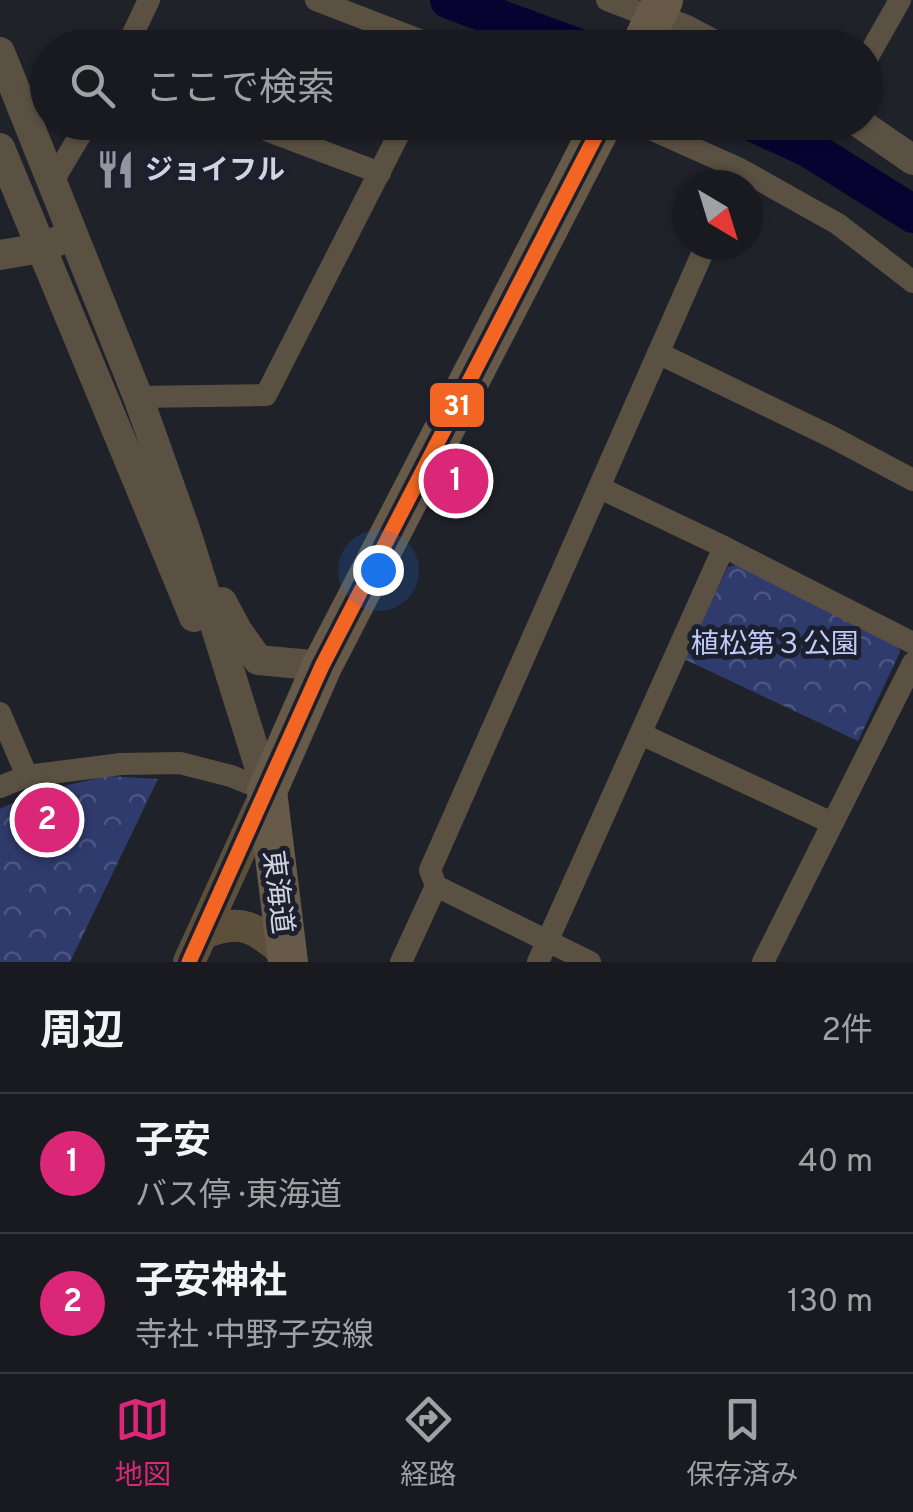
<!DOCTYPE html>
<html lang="ja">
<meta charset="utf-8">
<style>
:root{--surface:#181a20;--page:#212329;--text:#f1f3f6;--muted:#9fa1a5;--line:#36383e;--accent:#db2777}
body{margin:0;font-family:Overpass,"Noto Sans JP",sans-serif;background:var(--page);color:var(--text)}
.compass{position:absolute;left:673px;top:170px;width:90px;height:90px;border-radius:50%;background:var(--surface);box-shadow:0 2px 8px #0004;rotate:142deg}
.you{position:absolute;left:378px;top:570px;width:35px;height:35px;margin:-25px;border:8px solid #fff;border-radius:50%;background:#1a73e8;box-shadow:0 0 0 15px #1a73e833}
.badge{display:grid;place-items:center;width:65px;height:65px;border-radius:50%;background:var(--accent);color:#fff;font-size:32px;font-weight:700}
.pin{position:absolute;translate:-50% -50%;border:5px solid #fff;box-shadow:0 2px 10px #0006}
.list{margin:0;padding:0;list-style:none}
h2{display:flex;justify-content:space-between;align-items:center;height:130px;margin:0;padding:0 40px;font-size:42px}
h2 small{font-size:32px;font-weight:400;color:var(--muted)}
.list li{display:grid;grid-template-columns:65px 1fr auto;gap:30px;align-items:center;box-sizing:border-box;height:140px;padding:0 40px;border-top:2px solid var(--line)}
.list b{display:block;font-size:38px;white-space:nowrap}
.list p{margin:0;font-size:32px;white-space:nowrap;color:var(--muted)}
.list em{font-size:32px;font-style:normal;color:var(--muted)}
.icon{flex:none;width:55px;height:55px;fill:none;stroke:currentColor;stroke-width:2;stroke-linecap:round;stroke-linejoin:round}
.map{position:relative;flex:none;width:913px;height:962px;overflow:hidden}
.search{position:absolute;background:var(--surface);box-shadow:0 2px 8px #0004;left:30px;right:30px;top:30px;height:110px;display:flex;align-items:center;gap:25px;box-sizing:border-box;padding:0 35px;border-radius:55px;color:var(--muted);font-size:38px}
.sheet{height:410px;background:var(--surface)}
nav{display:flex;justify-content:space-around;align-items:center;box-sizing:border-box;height:140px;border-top:2px solid var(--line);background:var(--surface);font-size:28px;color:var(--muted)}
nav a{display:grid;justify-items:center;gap:5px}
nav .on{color:var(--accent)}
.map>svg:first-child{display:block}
.park{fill:url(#park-crowns)}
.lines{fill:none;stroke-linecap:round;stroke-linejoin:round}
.river{stroke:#070331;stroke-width:38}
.minor{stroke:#5b5143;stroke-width:22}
.tertiary{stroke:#5b5143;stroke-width:30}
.secondary{stroke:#5d503b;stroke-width:32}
.trunk{stroke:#675a48;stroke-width:40}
.bus-1-casing{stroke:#1c202e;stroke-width:22}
.bus-1{stroke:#f26522;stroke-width:15}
.labels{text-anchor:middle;stroke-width:10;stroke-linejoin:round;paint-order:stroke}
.poi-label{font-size:28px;font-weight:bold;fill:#d1d4de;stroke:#1c202e;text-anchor:start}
.park-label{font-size:28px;fill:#bfccf7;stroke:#1c202e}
.street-label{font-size:28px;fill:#d1d4de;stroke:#1c202e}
.line-badge{stroke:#1c202e;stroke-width:4}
.badge-label{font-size:28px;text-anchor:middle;font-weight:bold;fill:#fff}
</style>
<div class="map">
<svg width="913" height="962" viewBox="0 0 913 962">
<defs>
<pattern id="park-crowns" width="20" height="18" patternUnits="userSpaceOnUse" patternTransform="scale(2.5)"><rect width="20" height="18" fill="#303b6d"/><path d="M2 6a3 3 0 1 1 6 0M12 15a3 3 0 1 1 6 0" fill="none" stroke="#4d5681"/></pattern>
</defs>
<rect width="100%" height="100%" fill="#20222a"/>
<!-- park -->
<path class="park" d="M736,565L898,641L900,652L858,741L684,659L728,567Z
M107,776L158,779L70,962H0V809L33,793Z"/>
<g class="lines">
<!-- river -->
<path class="river" d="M449,0L580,48
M751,122L808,148L913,214"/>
<!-- minor -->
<path class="minor" d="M316,0L440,48
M607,0L654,18
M126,48L149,0
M866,60L900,0
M245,122L380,173
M635,122L740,169L838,224L913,282
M51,184L88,122
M658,353L832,437L913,480
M138,397L266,395L405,122
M600,488L724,547L913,643
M0,713L27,776
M641,734L832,823
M0,787L27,776L121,764L180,763L231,776L267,791
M436,886L590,962
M401,962L436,886L430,870L706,245
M538,962L724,547
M763,962L913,663"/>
<!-- tertiary -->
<path class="tertiary" d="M654,18L684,29L720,48
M0,52L138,397L186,532L267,791
M858,122L913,160
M0,148L194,617
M0,255L41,248L60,240
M222,602L237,630L258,660L322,666"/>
<!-- secondary -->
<path class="secondary" d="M202,934C242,916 256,929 287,954
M189,962L267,791"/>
<!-- trunk -->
<path class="trunk" d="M640,48L663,0
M288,962L267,791L322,666L603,122"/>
<defs>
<path id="bus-1" d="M189,962L322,666L603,122"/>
</defs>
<!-- bus-1 casing -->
<use href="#bus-1" class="bus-1-casing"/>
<!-- bus-1 -->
<use href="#bus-1" class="bus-1"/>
</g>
<!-- icons -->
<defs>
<symbol id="restaurant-bare" viewBox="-9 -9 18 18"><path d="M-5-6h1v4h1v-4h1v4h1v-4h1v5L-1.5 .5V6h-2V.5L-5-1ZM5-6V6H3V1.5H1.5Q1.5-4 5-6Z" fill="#93969f" stroke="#1c202e" stroke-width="2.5" paint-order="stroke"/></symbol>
</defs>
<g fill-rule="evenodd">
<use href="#restaurant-bare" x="88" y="142" width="55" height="55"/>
</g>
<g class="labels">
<!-- poi labels -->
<g class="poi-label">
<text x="145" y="179">ジョイフル</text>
</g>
<!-- park labels -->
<g class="park-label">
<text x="775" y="653">植松第３公園</text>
</g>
<!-- street labels -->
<g class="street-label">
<text transform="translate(279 892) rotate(83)" y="10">東海道</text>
</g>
</g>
<rect class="line-badge" x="428" y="381" width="58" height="48" rx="10" fill="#f26522"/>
<g class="badge-label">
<text x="457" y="415">31</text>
</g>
</svg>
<svg class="compass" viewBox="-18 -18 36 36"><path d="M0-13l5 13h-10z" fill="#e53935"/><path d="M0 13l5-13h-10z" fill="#9fa1a5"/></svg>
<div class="you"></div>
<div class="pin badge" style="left:456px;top:481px">1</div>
<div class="pin badge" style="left:47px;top:820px">2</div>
<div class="search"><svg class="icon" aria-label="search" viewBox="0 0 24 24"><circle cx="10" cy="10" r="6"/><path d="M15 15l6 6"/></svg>ここで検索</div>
</div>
<section class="sheet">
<h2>周辺<small>2件</small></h2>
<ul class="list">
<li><span class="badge">1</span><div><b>子安</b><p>バス停 · 東海道</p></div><em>40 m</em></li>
<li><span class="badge">2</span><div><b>子安神社</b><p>寺社 · 中野子安線</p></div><em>130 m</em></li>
</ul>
</section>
<nav>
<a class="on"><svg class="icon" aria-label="map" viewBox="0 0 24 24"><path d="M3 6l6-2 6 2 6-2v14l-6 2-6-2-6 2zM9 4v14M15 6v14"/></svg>地図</a>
<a><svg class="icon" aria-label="directions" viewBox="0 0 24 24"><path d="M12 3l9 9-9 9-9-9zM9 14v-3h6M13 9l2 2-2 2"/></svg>経路</a>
<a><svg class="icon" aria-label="saved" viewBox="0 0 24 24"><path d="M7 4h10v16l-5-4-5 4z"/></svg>保存済み</a>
</nav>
